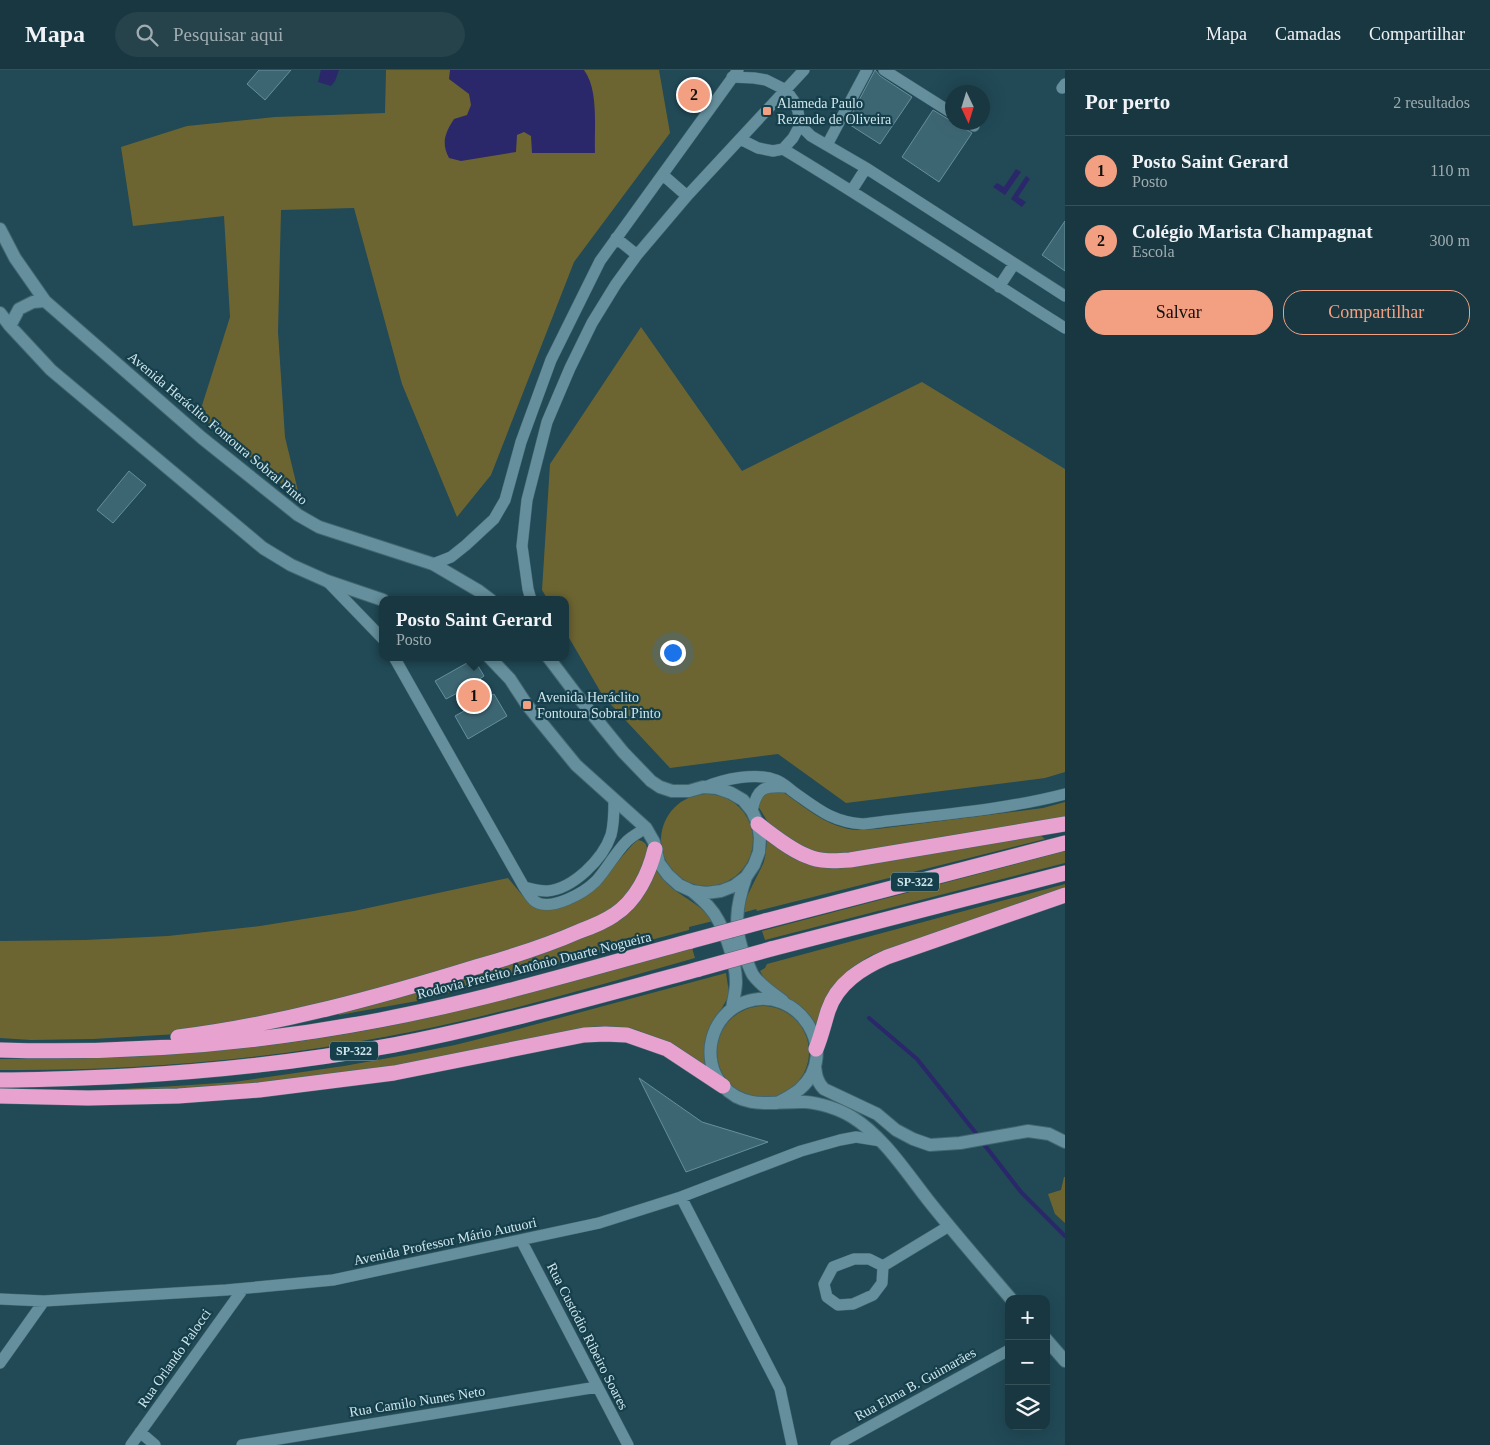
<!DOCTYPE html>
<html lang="pt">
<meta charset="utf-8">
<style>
:root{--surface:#193740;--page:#26424b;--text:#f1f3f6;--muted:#9facb1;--line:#375159;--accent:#f3a082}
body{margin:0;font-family:"Times New Roman",serif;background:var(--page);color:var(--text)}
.controls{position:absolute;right:15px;bottom:15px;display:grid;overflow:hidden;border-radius:10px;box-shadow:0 5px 20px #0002}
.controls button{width:45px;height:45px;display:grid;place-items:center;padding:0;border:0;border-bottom:1px solid var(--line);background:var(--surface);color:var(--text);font:25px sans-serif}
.compass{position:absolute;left:945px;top:15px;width:45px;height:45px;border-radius:50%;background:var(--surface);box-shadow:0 5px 20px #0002;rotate:176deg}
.you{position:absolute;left:672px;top:582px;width:18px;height:18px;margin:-12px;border:4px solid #fff;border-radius:50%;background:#1a73e8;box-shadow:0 0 0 8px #1a73e833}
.badge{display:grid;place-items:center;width:32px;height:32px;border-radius:50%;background:var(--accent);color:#111;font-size:16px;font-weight:700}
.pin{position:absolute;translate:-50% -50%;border:2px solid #fff;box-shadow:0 1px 5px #0006}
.popup{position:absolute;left:379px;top:526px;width:190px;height:65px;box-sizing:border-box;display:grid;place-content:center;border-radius:10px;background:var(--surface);filter:drop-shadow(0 1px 4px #0005);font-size:16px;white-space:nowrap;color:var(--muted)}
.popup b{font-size:19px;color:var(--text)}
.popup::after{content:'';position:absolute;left:50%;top:100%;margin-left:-10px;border:10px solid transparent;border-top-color:var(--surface)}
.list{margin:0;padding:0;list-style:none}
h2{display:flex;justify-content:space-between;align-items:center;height:65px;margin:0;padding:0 20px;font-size:21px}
h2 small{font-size:16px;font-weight:400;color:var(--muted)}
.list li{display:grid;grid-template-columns:32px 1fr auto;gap:15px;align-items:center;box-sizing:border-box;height:70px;padding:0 20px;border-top:1px solid var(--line)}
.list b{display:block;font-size:19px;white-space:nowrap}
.list p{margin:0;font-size:16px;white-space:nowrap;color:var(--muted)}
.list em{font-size:16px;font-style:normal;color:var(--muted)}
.actions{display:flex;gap:10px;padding:15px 20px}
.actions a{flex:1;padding:11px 0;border:1px solid var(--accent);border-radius:20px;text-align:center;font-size:18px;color:var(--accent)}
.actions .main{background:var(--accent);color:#111}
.icon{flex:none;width:28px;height:28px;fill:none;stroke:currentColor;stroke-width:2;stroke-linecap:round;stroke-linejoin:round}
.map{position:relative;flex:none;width:1065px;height:1375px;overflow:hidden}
header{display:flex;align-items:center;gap:30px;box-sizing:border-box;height:70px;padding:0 25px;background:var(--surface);border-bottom:1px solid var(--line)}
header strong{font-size:24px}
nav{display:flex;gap:28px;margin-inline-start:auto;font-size:18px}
.search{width:350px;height:45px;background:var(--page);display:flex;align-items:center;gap:12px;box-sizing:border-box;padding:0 18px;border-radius:28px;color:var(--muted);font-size:19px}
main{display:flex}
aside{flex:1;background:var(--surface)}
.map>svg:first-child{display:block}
.green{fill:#6d6531}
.water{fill:#2b276b}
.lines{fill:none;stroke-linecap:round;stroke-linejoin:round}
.stream{stroke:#2b276b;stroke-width:4}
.building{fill:#3d6673;stroke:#668f9d}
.street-casing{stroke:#406670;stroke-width:12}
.secondary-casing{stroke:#406670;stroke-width:14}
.highway-casing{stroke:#406670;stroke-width:16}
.street{stroke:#658f9c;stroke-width:11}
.secondary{stroke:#658f9c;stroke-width:12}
.highway{stroke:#e8a2cf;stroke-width:15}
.highway-bridge-casing{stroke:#406670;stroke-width:16;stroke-linecap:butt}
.highway-bridge{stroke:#e8a2cf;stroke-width:15}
.poi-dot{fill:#f3a082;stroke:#153f4b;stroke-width:2}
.labels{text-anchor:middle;stroke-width:4.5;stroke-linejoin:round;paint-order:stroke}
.shield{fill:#153f4b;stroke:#98b4bc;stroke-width:1}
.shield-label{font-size:12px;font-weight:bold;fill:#d0e6ed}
.poi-label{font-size:14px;fill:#d0e6ed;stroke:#153f4b;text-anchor:start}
.street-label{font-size:14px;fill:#d0e6ed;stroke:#153f4b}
</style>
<header>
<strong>Mapa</strong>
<div class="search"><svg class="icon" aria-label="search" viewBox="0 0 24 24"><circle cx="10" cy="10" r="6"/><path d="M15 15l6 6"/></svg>Pesquisar aqui</div>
<nav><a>Mapa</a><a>Camadas</a><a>Compartilhar</a></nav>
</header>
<main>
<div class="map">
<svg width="1065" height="1375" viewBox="0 0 1065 1375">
<rect width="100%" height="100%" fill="#214956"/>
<!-- green -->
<path class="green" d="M386,0H659L670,63L574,192L491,405L457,447L402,314L354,138L281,140L278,262L285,367L300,429L199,345L230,247L224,146L133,156L121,77L187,56L275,47L385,43Z
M641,257L742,401L922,312L1065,399V702L1045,708L846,733L778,684L670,698L603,626L565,561V530H548L542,520L550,394Z
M783,722C806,738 828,758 857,760C863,760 870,759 877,759L1043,738L1065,732V748L838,786L816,784L804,778L769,754L758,736L760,730L767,723Z
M661 770a46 46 0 1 1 92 0a46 46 0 1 1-92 0Z
M1040,765L1045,769L757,841L756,839L742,843C746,825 755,811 763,794C766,787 766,778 767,770L802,791Z
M638,770L642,771L646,774L647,778V784L644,795L629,822L619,833L607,842L587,852L538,870L434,903L342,930L178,964L93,969L31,970L0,968V871L85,870L168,866L260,856L354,841L508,808L528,832L537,837L598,814L633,774Z
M1065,781V793L765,870L762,861Z
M656,800C661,807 666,813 672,818C686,829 702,836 713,851L689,857V860L417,931L339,945L338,942L511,893L585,867L606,857Z
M1065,814V820L872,885C838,904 827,920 816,956L806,941L798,934L784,926L765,910L760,901L765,898L767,894Z
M692,878L695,888C592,917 489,948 384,967C257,991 129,1001 0,1000V989C128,990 258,982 384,957C431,947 477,935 524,923C580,908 636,893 692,878Z
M726,903L729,923L727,929L709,961L704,988L707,998L649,965L634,959L602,956L582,958L391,999L235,1018L88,1021L175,1016L234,1012L344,996L405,985L455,975L511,961Z
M717 982a46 46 0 1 1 92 0a46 46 0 1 1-92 0Z
M1064,1107H1065V1153L1055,1144L1048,1124L1061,1120Z"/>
<!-- water -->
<path class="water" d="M321,0H339L335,11L331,16L318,12Z
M450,0H584C599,20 594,58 595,83H532L531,66L524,62L517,65L516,82L461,91L449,88C441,73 445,63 454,49L467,45L471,35L469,24L449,9Z
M1016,99L1021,102L1005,125L993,117L997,113L1004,117Z
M1026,106L1030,109L1018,127L1026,132L1022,137L1011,129Z"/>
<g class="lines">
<!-- stream -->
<path class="stream" d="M869,948L917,989L979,1067
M983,1073L1021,1122L1065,1166"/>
</g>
<!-- building -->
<path class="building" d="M259,0H291L265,30L247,14Z
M875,0L880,6L912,27L880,74L847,53Z
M933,40L948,49L952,50V52H958L964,58L972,63L939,112L902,87Z
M1065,151V201L1042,185Z
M129,401L146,415L113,453L97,440Z
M474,589L484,606L478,610L488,627L494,624L507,646L468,669L455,646L473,636L463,620L446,629L435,611Z
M639,1008L702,1052L768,1072L686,1102Z"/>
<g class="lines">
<defs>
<path id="street" d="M884,0L952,43
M732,7L754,8L766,10L786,20L794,31L798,41L800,55L793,68L783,79L773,81L758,78L740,69
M1062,18L1065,14
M968,52L974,56
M800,55L811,66L866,98L1065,226
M827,75L867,0
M783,79C878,136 971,199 1065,258
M663,105L687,126
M852,120L866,98
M616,168L637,185
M999,217L1014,194
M433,494L451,487L466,475L494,449L505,430L521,372L551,290L600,191L738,0
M327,511L383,569
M531,530L528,519L522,476L527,430L547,352L570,298L592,253L616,214L637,185L687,126L804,0
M394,587L524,817C528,822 530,828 536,832C552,841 584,823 596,811C607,799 615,783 627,771C632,766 640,762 646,758
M705,717C724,709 756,702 776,710C783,712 789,719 795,723C819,740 833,752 863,754C930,745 1000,741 1065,724
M752,741C757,718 763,716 785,717
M524,817C532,819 539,821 547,821C573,819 603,789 611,765C614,754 614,742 614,731
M681,1127L780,1319L792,1375
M521,1170L628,1375
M854,1189H869L883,1196L882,1213L873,1225L853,1234L838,1235L827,1227L824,1214L833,1197Z
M883,1196L949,1156
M0,1229L44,1231L226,1220L333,1210L599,1153L681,1127L801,1081L840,1070L856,1067L881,1071
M0,1293L44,1231
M140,1362L155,1375
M131,1375L243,1219
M242,1375L597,1317
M836,1375L1009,1280"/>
<path id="secondary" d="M0,159L15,188L45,231L202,368L298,445L319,457L433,494L479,521L491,530
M0,243L10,256L51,300L263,478L291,495L327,511L383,530
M10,256L19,239L33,232L45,231
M489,587L510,609L527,635L576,695L646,758L654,772L659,793L668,805L679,815L692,821L706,823L721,821L734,816L746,807L754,795L759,782L760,768L758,754L752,741L743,730L731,723L717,718L703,717L689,721H672L660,717L651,711L623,682L579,628L548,587
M746,807C736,836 733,858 745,887C748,893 750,900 753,905C761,916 772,923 783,931
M692,821C698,826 704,831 709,837C723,852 736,891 736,912C736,921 733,930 732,939
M815,996C816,1005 817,1012 824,1019L877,1044L896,1060L913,1069L930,1075L960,1073L1028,1061L1049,1064L1065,1072
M777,1033C785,1029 793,1025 800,1019C842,982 798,913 745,932C711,944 699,989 723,1016C745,1041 776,1031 805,1032C820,1033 839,1039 852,1047C883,1066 906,1102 928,1130C955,1164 983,1196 1011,1229
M1046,1269L1065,1291"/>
<path id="highway" d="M758,754C772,765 791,780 807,786C820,792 836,791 850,790L1065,754
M765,851L1065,773
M771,879L1065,803
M178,967C280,954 379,927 476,897C511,887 546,876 580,861C591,857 604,852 614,845C636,831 649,804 655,779
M816,979C821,967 824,954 828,941C837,913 862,898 887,887L1065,825
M0,980C127,984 255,974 380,950C485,930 588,899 691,871
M0,1010C43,1010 86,1008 128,1006C218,1001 307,991 394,975C497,955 598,926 699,899
M0,1026L88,1028L178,1026L259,1020L394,1003L584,965L605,964L627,965L667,979L723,1016"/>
</defs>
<!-- street casing -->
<use href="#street" class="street-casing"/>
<!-- secondary casing -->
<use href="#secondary" class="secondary-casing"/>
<!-- highway casing -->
<use href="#highway" class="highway-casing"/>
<!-- street -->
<use href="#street" class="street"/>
<!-- secondary -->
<use href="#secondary" class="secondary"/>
<!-- highway -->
<use href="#highway" class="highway"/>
<defs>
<path id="highway-bridge" d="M691,871L765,851
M699,899L771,879"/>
</defs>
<!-- highway-bridge casing -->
<use href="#highway-bridge" class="highway-bridge-casing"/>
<!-- highway-bridge -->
<use href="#highway-bridge" class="highway-bridge"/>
</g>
<!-- markers -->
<g class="poi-dot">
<rect x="762" y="36" width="10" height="10" rx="2.5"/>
<rect x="522" y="630" width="10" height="10" rx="2.5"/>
</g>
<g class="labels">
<!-- shield labels -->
<g class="shield">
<rect x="891" y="802.5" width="48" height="19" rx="4"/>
<rect x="330" y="971.5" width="48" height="19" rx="4"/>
</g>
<g class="shield-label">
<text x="915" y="816">SP-322</text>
<text x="354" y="985">SP-322</text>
</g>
<!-- poi labels -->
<g class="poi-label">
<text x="777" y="38">Alameda Paulo<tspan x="777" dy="16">Rezende de Oliveira</tspan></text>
<text x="537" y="632">Avenida Heráclito<tspan x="537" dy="16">Fontoura Sobral Pinto</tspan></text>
</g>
<!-- street labels -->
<g class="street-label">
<text transform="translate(218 358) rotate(40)" y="5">Avenida Heráclito Fontoura Sobral Pinto</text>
<text transform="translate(534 895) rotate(-14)" y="5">Rodovia Prefeito Antônio Duarte Nogueira</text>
<text transform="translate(445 1171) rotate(-12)" y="5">Avenida Professor Mário Autuori</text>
<text transform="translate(588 1266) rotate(63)" y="5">Rua Custódio Ribeiro Soares</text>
<text transform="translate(174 1288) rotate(-55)" y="5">Rua Orlando Palocci</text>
<text transform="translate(915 1314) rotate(-29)" y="5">Rua Elma B. Guimarães</text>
<text transform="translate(417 1331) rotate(-9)" y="5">Rua Camilo Nunes Neto</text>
</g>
</g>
</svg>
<div class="controls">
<button>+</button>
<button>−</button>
<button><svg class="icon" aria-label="layers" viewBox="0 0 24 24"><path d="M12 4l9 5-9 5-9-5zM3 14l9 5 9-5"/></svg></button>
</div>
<svg class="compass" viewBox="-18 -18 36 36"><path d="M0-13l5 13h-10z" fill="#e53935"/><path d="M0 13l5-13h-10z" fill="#9facb1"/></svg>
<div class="you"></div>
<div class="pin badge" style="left:474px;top:626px">1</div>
<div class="popup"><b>Posto Saint Gerard</b>Posto</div>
<div class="pin badge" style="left:694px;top:25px">2</div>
</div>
<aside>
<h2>Por perto<small>2 resultados</small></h2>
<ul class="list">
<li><span class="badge">1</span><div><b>Posto Saint Gerard</b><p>Posto</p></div><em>110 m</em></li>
<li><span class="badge">2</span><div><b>Colégio Marista Champagnat</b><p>Escola</p></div><em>300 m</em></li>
</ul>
<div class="actions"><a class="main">Salvar</a><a>Compartilhar</a></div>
</aside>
</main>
